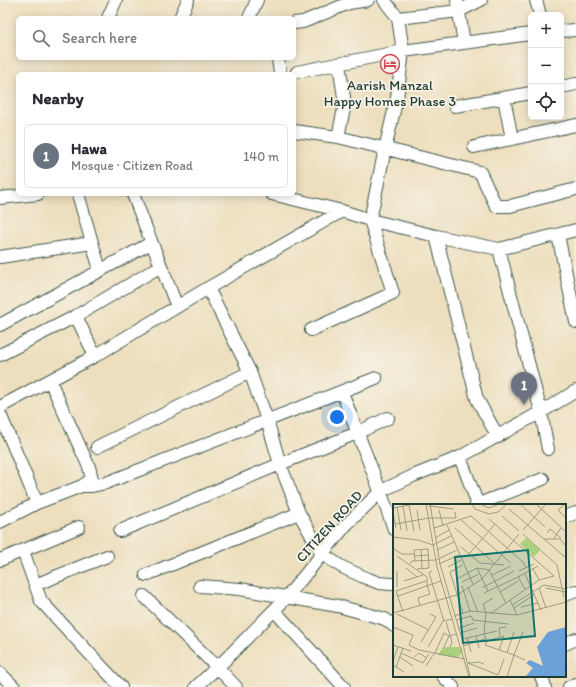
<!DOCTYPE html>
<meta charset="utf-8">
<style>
:root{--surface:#fff;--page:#f7f7f7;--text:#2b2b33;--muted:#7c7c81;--line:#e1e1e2;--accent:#0b8043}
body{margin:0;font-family:Itim,sans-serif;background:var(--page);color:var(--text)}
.controls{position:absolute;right:12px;top:12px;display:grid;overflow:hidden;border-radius:6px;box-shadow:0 2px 10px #0003}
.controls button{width:36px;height:36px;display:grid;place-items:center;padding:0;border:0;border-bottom:1px solid var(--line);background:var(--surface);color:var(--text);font:20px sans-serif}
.you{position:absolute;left:337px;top:417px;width:14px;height:14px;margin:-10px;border:3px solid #fff;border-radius:50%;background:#1a73e8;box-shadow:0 0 0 6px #1a73e833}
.badge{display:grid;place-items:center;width:26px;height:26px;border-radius:50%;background:var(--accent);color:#fff;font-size:13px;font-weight:700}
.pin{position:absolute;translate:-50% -33px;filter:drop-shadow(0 1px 2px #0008)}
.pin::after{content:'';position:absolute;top:21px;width:14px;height:12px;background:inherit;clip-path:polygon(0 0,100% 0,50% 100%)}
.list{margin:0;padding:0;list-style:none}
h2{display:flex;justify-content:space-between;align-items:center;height:52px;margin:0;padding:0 16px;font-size:17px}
h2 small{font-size:13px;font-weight:400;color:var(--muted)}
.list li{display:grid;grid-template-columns:26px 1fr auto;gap:12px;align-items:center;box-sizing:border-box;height:64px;margin:0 8px 8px;padding:0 8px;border:1px solid var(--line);border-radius:6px}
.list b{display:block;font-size:15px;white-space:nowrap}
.list p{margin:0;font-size:13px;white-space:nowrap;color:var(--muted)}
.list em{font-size:13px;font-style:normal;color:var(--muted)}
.icon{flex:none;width:22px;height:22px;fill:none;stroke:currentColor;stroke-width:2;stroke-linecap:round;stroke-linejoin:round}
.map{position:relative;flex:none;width:576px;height:687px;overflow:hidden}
.search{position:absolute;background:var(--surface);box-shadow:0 2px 10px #0003;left:16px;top:16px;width:280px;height:44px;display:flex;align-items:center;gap:10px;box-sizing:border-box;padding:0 14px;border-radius:6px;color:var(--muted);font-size:15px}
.panel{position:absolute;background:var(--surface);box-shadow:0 2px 10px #0003;left:16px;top:72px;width:280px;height:124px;border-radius:6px}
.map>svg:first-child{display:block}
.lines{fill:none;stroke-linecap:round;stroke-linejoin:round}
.minor-casing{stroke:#3e5549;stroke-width:14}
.minor{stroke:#fff;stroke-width:12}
.labels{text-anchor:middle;stroke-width:3.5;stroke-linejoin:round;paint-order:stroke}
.poi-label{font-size:14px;fill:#1f3d34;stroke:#f7f3e8}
.street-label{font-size:14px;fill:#1f3d34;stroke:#f7f3e8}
.inset-road{fill:none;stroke:#9b9e86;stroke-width:1}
.view{fill:#0f766e;fill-opacity:0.15;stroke:#0f766e;stroke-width:2}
.inset-edge{fill:none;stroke:#1f3d34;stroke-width:2}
</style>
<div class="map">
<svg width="576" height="687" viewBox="0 0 576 687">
<rect width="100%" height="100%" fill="#f7f3e8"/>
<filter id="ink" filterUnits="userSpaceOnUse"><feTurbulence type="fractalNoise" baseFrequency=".025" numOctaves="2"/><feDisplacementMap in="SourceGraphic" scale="8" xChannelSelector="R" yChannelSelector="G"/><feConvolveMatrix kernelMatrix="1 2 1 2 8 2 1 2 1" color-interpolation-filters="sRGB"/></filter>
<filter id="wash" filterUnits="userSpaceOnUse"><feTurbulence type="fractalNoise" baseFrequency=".012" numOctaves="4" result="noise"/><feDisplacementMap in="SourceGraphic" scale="16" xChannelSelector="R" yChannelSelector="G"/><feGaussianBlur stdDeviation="0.9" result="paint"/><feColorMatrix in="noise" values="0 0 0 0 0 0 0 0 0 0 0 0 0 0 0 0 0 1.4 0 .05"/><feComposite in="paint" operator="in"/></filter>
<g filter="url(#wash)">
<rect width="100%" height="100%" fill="#eddfbd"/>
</g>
<g filter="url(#ink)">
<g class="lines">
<defs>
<path id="minor" d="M457,0L464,43
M536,0L540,15
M108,18L116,0
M180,18L188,0
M249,18L257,0
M398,18L459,11L481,0
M294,23L303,22L349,3L368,0
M561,31L576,30
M278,58L280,74
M297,72L403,51L531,34
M561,87L576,84
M504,98L512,139
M455,106L531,93
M294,131L338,137L480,172L496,206H510L576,189
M338,137L345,104L339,64
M474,147L576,125
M78,194L100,270
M133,194C147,232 163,270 177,307
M272,194L342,211L370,220L436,236L499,249L576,230
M0,198L38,194
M558,235L576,322
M436,236L477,399L498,437
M499,249L541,412L548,449
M0,257L92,243
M208,288L250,372L267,420L280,464L299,513L322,554L342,567L366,578L379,583L391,584H394
M76,316L95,356
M0,325L151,243
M311,330L393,293L370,220L385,149L397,98L403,51L398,18L384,0
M0,355L76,316L161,266
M342,392C359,438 378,483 394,529
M0,407L95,356L208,288L342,211
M0,414L37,503
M97,447L250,372
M460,457L478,505
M82,486H92L106,483L376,378
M476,505L543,479
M565,517L576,513
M0,522L37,503L82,486L92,479L89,467L50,381
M120,531L280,464L357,433L388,418
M23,551L41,601L89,653L121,687
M0,560L79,527
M146,575L299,513
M35,585L107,556
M200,586L240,589L338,606L385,619L394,626
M565,595L576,591
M144,596L217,667L236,687
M274,610L344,687
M565,644L576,639
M0,673L14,687
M443,676L453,687
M541,676L545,687
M196,687L224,661L286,598L346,525L381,491L413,476L460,457L541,412L576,391
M569,687L576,684"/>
</defs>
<!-- minor casing -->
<use href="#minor" class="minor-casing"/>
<!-- minor -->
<use href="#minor" class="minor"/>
</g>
</g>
<!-- icons -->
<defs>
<symbol id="hotel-ring" viewBox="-11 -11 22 22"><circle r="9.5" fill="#f7f3e8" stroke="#d1495b" stroke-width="1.5"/><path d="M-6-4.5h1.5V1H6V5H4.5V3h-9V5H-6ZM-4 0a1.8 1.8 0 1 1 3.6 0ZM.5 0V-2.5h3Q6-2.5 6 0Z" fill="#d1495b"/></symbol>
</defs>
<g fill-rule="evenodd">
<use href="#hotel-ring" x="379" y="53" width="22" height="22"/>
</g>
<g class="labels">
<!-- poi labels -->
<g class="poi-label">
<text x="390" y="90">Aarish Manzal<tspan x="390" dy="16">Happy Homes Phase 3</tspan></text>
</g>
<!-- street labels -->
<g class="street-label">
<text transform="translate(329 526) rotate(-48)" y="5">CITIZEN ROAD</text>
</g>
</g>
<!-- overview -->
<g transform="translate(393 504)">
<rect width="173" height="173" fill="#eddfbd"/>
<path d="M133,34L147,46L141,53L127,40ZM50,143H68L70,148L64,154L45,151Z" fill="#a9d07b"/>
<path d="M173,123V173H132L140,164L133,159L137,156L150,162L144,143L155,128Z" fill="#6aa1d8"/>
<path class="inset-road" d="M33,0L44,63L76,173M37,0L47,60L69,135L77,173M79,0L82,5L96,10L105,8L114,0M87,0L96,4L106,0M127,0L152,23M143,0L173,28M172,0L165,6L173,14M16,1L21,27M10,2L14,27M36,2L61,5M4,3L8,26M0,4L21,0M116,5L172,53M24,6L27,26M46,6L50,22M0,9L3,24M109,12L126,27M96,15L161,72M68,16L118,59M2,20L36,14H63L62,8M54,21L80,80M41,24L78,12L130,58L133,64M62,24L101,59M130,26L153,0M154,29L157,25L168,34M130,30L164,61L171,93M0,33L25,36L40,41L58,32M42,34L56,26M161,34L168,24M151,35H167L172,41M68,43L87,59L111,61M1,45L9,50H22M28,46L29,65M44,46L61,38M76,50L102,20M4,52L34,73V82M22,52L36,51M22,57L21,46L35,45L36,64L24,65M17,60L19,57L43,56L64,46M46,60L66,51M55,63L68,56M13,64L24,73M140,65L146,76M39,67L36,69L51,117M126,67L141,60M132,70L148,106M99,71L118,62M64,75L84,64M11,77L30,71M69,78L86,70M69,82L77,107M4,83V67M75,83L85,108M89,84L121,67M146,84L151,81L173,85M153,84L173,88M132,85L125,73L145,62M95,87L84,64L96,66L113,99M107,88L125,77M91,89L127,72M5,92L48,77M100,94L90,100L93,109L91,130L94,137L92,141L121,151L130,128M117,96L124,111M119,101L146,84L153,104M27,102L25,94L37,90L34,82M128,103L145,99M121,104L142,90M10,108L3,87L33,77M0,109L64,91L89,75L126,30M70,109L57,68L70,61M4,110L36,126M97,110L146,76L161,72M61,112L77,107L124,111L173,98M64,116L78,112L80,116L115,120M53,118L59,138L57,143M0,123L20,131L16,141L26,146L72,155M66,124L81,119M67,129L84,124M83,132L86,144M107,132L106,124L113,123M74,134L104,127M69,135L74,134L78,148M94,137L111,132L106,146M28,138L43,113L37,110M0,141L18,147M70,142L92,135M35,143L50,117L60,115M51,143L56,132M8,149L30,159L36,150M114,149L121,128M41,151L51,129L56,132L64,130M7,153L20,162M21,153L26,149L34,154M0,157L5,143M91,160L86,158L75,159L105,171L111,155M0,161L11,168M33,162L40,151M3,163L10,144M114,173L121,151L132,156"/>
<path class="view" d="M135,46L142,132L70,139L62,53Z"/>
<rect width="173" height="173" class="inset-edge"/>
</g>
</svg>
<div class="controls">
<button>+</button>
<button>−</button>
<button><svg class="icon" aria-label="locate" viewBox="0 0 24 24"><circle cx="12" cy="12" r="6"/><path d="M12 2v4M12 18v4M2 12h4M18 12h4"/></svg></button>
</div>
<div class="you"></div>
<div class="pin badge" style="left:524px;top:405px;background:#6b7280">1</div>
<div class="search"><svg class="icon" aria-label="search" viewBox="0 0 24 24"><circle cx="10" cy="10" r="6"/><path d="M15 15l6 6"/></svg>Search here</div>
<section class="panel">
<h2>Nearby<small></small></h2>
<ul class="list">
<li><span class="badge" style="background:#6b7280">1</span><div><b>Hawa</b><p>Mosque · Citizen Road</p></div><em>140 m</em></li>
</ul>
</section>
</div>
